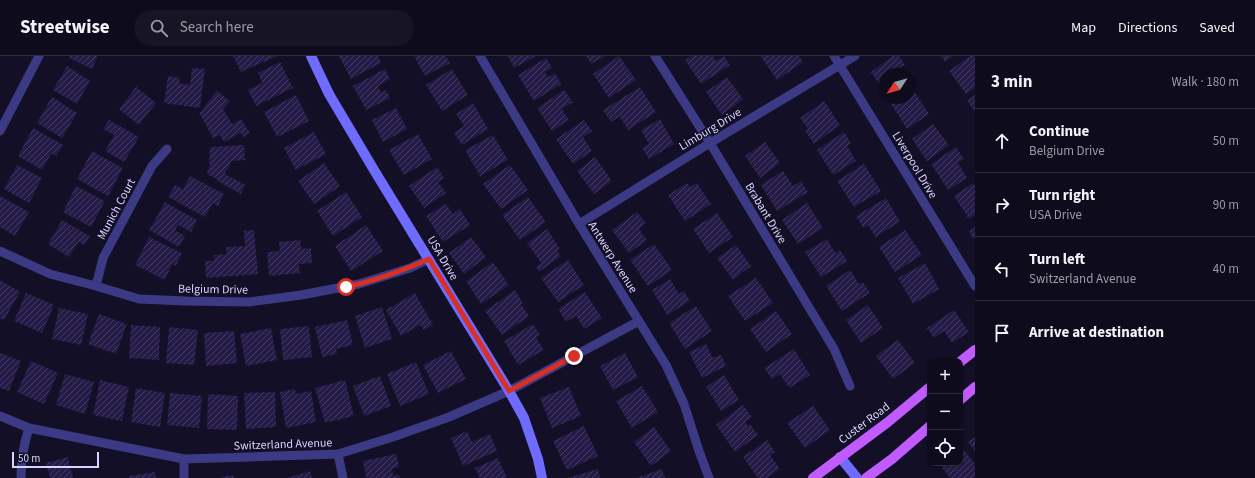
<!DOCTYPE html>
<meta charset="utf-8">
<style>
:root{--surface:#0e0b1c;--page:#171425;--text:#f1f3f6;--muted:#9b9ba3;--line:#2e2b3b}
body{margin:0;font-family:"Source Sans 3",sans-serif;background:var(--page);color:var(--text)}
.controls{position:absolute;right:12px;bottom:12px;display:grid;overflow:hidden;border-radius:8px;box-shadow:0 1px 3px #0004}
.controls button{width:36px;height:36px;display:grid;place-items:center;padding:0;border:0;border-bottom:1px solid var(--line);background:var(--surface);color:var(--text);font:20px sans-serif}
.compass{position:absolute;left:879px;top:12px;width:36px;height:36px;border-radius:50%;background:var(--surface);box-shadow:0 1px 3px #0004;rotate:234deg}
.scale{position:absolute;left:12px;bottom:10px;width:87px;box-sizing:border-box;padding-left:4px;border:2px solid #d9d4ff;border-top:0;font-size:11px;line-height:14px;white-space:nowrap;color:#d9d4ff;-webkit-text-stroke:3px #130f26;paint-order:stroke}
.stop{position:absolute;width:12px;height:12px;margin:-9px;border:3px solid #d93025;border-radius:50%;background:#fff}
.stop.end{background:#d93025;border-color:#fff;box-shadow:0 1px 4px #0008}
.list{margin:0;padding:0;list-style:none}
h2{display:flex;justify-content:space-between;align-items:center;height:52px;margin:0;padding:0 16px;font-size:17px}
h2 small{font-size:13px;font-weight:400;color:var(--muted)}
.list li{display:grid;grid-template-columns:26px 1fr auto;gap:12px;align-items:center;box-sizing:border-box;height:64px;padding:0 16px;border-top:1px solid var(--line)}
.list b{display:block;font-size:15px;white-space:nowrap}
.list p{margin:0;font-size:13px;white-space:nowrap;color:var(--muted)}
.list em{font-size:13px;font-style:normal;color:var(--muted)}
.icon{flex:none;width:22px;height:22px;fill:none;stroke:currentColor;stroke-width:2;stroke-linecap:round;stroke-linejoin:round}
.map{position:relative;flex:none;width:975px;height:422px;overflow:hidden}
header{display:flex;align-items:center;gap:24px;box-sizing:border-box;height:56px;padding:0 20px;background:var(--surface);border-bottom:1px solid var(--line)}
header strong{font-size:19px}
nav{display:flex;gap:22px;margin-inline-start:auto;font-size:14px}
.search{width:280px;height:36px;background:var(--page);display:flex;align-items:center;gap:10px;box-sizing:border-box;padding:0 14px;border-radius:22px;color:var(--muted);font-size:15px}
main{display:flex}
aside{flex:1;background:var(--surface)}
.map>svg:first-child{display:block}
.building{fill:url(#building-hatch)}
.lines{fill:none;stroke-linecap:round;stroke-linejoin:round}
.street{stroke:#3d3a85;stroke-width:9}
.secondary{stroke:#6f6bff;stroke-width:10}
.primary{stroke:#c25bff;stroke-width:10}
.route{stroke:#d93025;stroke-width:5}
.labels{text-anchor:middle;stroke-width:3;stroke-linejoin:round;paint-order:stroke}
.street-label{font-size:12px;fill:#d9d4ff;stroke:#130f26}
</style>
<header>
<strong>Streetwise</strong>
<div class="search"><svg class="icon" aria-label="search" viewBox="0 0 24 24"><circle cx="10" cy="10" r="6"/><path d="M15 15l6 6"/></svg>Search here</div>
<nav><a>Map</a><a>Directions</a><a>Saved</a></nav>
</header>
<main>
<div class="map">
<svg width="975" height="422" viewBox="0 0 975 422">
<defs>
<pattern id="building-hatch" width="6" height="6" patternUnits="userSpaceOnUse"><rect width="6" height="6" fill="#241b47"/><path d="M-1 1l2-2M0 6l6-6M5 7l2-2" fill="none" stroke="#433b63"/></pattern>
</defs>
<rect width="100%" height="100%" fill="#130f26"/>
<!-- building -->
<path class="building" d="M70,0H98L92,13L69,2Z
M233,0H277L241,16Z
M339,0H378L381,7L351,23Z
M414,0H446L450,7L425,20Z
M508,0H536L514,12Z
M586,0H605L591,8Z
M619,0L636,24L609,42L593,18Z
M691,0H713L716,5L724,0L730,9L701,28L685,4Z
M762,0H799L803,6L777,24L761,1Z
M893,0H899L905,9L896,14L899,18H885V37L871,16Z
M941,0H953L945,6Z
M970,0H975V32L966,38L949,15Z
M546,2L552,12L545,16L548,21L555,17L561,28L534,45L518,19Z
M280,6L293,32L256,50L248,34L262,27L258,17Z
M67,10L90,25L77,48L53,34Z
M192,12L205,13L200,52L164,47L168,20L180,22L179,27L190,29Z
M385,13L390,23L378,30L381,37L386,34L390,42L366,54L353,30Z
M452,13L468,39L442,55L426,29Z
M907,15L914,25L909,29V18H902Z
M727,21L743,43L722,59L706,36Z
M136,31L156,47L139,69L119,53Z
M640,31L656,56L628,74L620,61L611,66L603,54Z
M913,33L929,58L907,73L891,48L900,42H909V36Z
M564,34L573,46L562,53L569,64L552,75L537,52Z
M217,35L230,45L223,53L232,68L241,63L250,77L243,81L241,77L224,86L220,79L213,82L199,57L204,54L202,53Z
M296,39L309,65L277,81L264,56Z
M975,39V56L967,45Z
M52,41L77,57L62,82L37,67Z
M824,45L840,69L814,88L805,75L808,73L800,62Z
M473,47L488,73L462,89L454,77L464,70L456,58Z
M396,52L407,73L383,86L372,64Z
M660,63L674,88L649,103L642,92L649,88L641,74Z
M109,64L139,81L124,106L105,95L114,79L103,73Z
M584,64L592,75L583,81L592,95L573,108L556,83Z
M933,68L949,89L927,105L912,83Z
M33,72L63,89L56,100L51,98L42,114L18,100Z
M314,76L326,98L296,114L284,92Z
M844,76L851,87L847,90L856,105L833,119L817,94Z
M418,78L432,103L404,119L389,94Z
M493,79L508,104L480,120L465,94Z
M765,86L780,107L760,122L745,100Z
M244,89L245,104L231,105L228,114H226L225,118L245,129L241,138L217,125L218,124L207,118L210,108H209L210,91Z
M956,91L964,103L958,107L967,122L948,134L931,108Z
M92,95L123,112L108,140L77,123Z
M595,101L612,125L594,138L577,115Z
M324,107L340,130L314,148L298,125Z
M864,108L881,135L854,151L837,125Z
M17,109L42,122L29,147L4,133Z
M510,109L528,134L501,153L483,128Z
M437,111L444,122L438,126L446,137L424,152L409,130Z
M783,115L793,130L801,125L808,136L777,155L761,129Z
M190,120L224,138L218,150L213,147L205,161L168,141L175,129L183,133Z
M687,127L690,131L697,127L711,148L685,165L668,139Z
M973,127L975,130V159L969,163L954,140Z
M76,130L105,145L91,171L63,156Z
M346,136L362,161L333,180L317,155Z
M0,140L29,156L15,180L0,171Z
M528,141L546,166L520,184L502,159Z
M886,142L900,166L875,181L868,169L863,172L856,160Z
M165,146L197,164L191,176L178,169L175,174L185,180L179,191L149,174Z
M807,147L823,172L798,188L782,164Z
M446,148L453,158L460,153L470,169L443,186L426,160Z
M637,156L646,167L639,173L647,184L629,197L612,174Z
M717,157L733,181L709,197L693,173Z
M62,164L90,180L84,189L78,186L69,201L48,188Z
M366,169L383,195L351,215L335,190Z
M975,171V182L973,183L969,175Z
M547,173L560,193L557,195L561,200L539,216L536,211L541,207L527,187Z
M254,174L258,218L206,222L205,205H214V199L227,198L226,191L245,190L244,175Z
M905,174L922,199L895,216L879,191Z
M149,181L182,197L176,210L172,208L165,224L135,209Z
M471,181L486,201L464,218L449,197Z
M827,183L835,197L840,194L847,205L821,221L805,196Z
M300,184L301,193L311,192L312,207L299,208L300,217L269,220L267,196L280,195L279,186Z
M654,188L672,214L648,230L630,204Z
M736,189L751,210L733,224L717,202Z
M568,204L584,229L558,246L541,222Z
M493,206L509,229L481,248L466,225Z
M925,207L939,233L913,248L898,222Z
M850,214L859,228L863,226L870,237L842,255L826,230Z
M756,222L773,247L745,265L728,240Z
M670,223L679,238L684,235L690,245L667,259L652,234Z
M0,224L20,236L4,264L0,262Z
M515,234L523,247L521,248L529,260L502,279L485,255Z
M585,236L602,262L584,273L576,260L566,266L558,253Z
M26,237L54,249L42,277L14,265Z
M415,237L433,269L424,274L420,269L401,280L386,254Z
M868,249L883,272L861,287L846,264Z
M696,250L712,275L685,293L669,267Z
M382,251L392,283L365,292L355,260Z
M59,252L88,258L81,289L52,283Z
M954,254L969,276L952,287L944,275L934,282L927,272Z
M776,255L792,278L766,296L750,273Z
M99,258L127,268L116,298L88,288Z
M347,264L353,289L336,293L337,298L322,301L315,271Z
M533,268L540,279L536,282L544,294L518,309L504,285Z
M131,269L160,271L159,304L129,302Z
M309,270L312,301L283,304L280,273Z
M169,271L198,274L194,309L166,307Z
M271,272L277,304L246,310L240,278Z
M234,275L237,307L206,310L204,277Z
M898,284L915,307L893,323L876,300Z
M706,288L713,302L721,299L726,310L702,322L689,296Z
M794,293L810,319L789,332L780,318L772,323L764,312Z
M451,295L466,323L438,337L423,309Z
M0,297L21,305L9,335L0,332Z
M625,297L638,321L613,334L600,310Z
M31,305L58,317L44,348L17,336Z
M416,306L429,338L400,350L387,318Z
M65,318L94,326L85,358L56,349Z
M724,319L739,344L721,355L706,331Z
M380,320L391,350L364,360L353,330Z
M100,324L129,331L122,365L93,359Z
M345,324L354,360L325,367L315,332Z
M642,330L658,356L632,372L616,345Z
M569,331L581,360L552,372L540,342Z
M136,332L165,337L160,371L131,366Z
M295,333L296,338L311,335L316,366L286,372L280,336Z
M275,336L276,371L246,373L244,337Z
M170,337L202,340L199,372L167,369Z
M208,338L238,340L237,374L207,373Z
M743,349L752,361L745,366L748,370L750,368L758,379L735,396L716,369Z
M813,350L830,374L805,392L787,367Z
M584,370L598,400L567,414L553,385Z
M654,371L671,395L651,410L634,386Z
M467,375L472,386L490,378L497,395L463,410L451,382Z
M975,381V395L968,386Z
M767,384L775,396L770,399L780,413L767,422H758L743,401Z
M964,394L975,408V422H950L942,411L947,407H960V397Z
M396,398L399,411L392,413L393,420L399,419L400,422H366L363,405Z
M68,401L73,422H50L46,407Z
M498,402L507,422H480L475,412Z
M598,413L600,422H567Z
M662,413L665,422H636Z
M310,415L312,422H287Z
M155,416L156,422H129V420Z
M233,419L234,422H221V421Z"/>
<g class="lines">
<!-- street -->
<path class="street" d="M480,0L579,168L666,309L684,348L699,395L709,422
M655,0L710,87L834,293L850,330
M834,0L975,230
M0,75L39,0
M579,168L710,87L855,0
M0,195L50,218L96,230L139,243L186,245L249,246L301,239L359,228L410,212L429,203
M96,230L103,202L152,110L167,93
M0,360L29,372L184,403L338,398L393,381L449,361L509,335L639,265
M338,398L343,422
M21,422C21,403 23,390 29,372
M184,422V403"/>
<!-- secondary -->
<path class="secondary" d="M311,0L329,38L374,114L509,335L524,362L538,403L542,422
M840,401L857,422"/>
<!-- primary -->
<path class="primary" d="M960,306L975,294
M960,344L975,331
M813,422L888,366L930,331
M866,422L892,403L930,370"/>
</g>
<g class="lines">
<!-- route -->
<path class="route" d="M346,231C374,225 402,215 429,203L509,335L574,300"/>
</g>
<g class="labels">
<!-- street labels -->
<g class="street-label">
<text transform="translate(710 73) rotate(-31)" y="4">Limburg Drive</text>
<text transform="translate(915 109) rotate(59)" y="4">Liverpool Drive</text>
<text transform="translate(116 153) rotate(-62)" y="4">Munich Court</text>
<text transform="translate(766 157) rotate(59)" y="4">Brabant Drive</text>
<text transform="translate(613 201) rotate(58)" y="4">Antwerp Avenue</text>
<text transform="translate(443 202) rotate(59)" y="4">USA Drive</text>
<text transform="translate(213 233) rotate(1)" y="4">Belgium Drive</text>
<text transform="translate(864 367) rotate(-37)" y="4">Custer Road</text>
<text transform="translate(283 388) rotate(-2)" y="4">Switzerland Avenue</text>
</g>
</g>
</svg>
<div class="controls">
<button>+</button>
<button>−</button>
<button><svg class="icon" aria-label="locate" viewBox="0 0 24 24"><circle cx="12" cy="12" r="6"/><path d="M12 2v4M12 18v4M2 12h4M18 12h4"/></svg></button>
</div>
<svg class="compass" viewBox="-18 -18 36 36"><path d="M0-13l5 13h-10z" fill="#e53935"/><path d="M0 13l5-13h-10z" fill="#9b9ba3"/></svg>
<div class="scale">50 m</div>
<div class="stop" style="left:346px;top:231px"></div>
<div class="stop end" style="left:574px;top:300px"></div>
</div>
<aside>
<h2>3 min<small>Walk · 180 m</small></h2>
<ul class="list">
<li><svg class="icon" aria-label="ahead" viewBox="0 0 24 24"><path d="M12 20V5M6 11l6-6 6 6"/></svg><div><b>Continue</b><p>Belgium Drive</p></div><em>50 m</em></li>
<li><svg class="icon" aria-label="right" viewBox="0 0 24 24"><path d="M7 20v-9h11M14 6l5 5-5 5"/></svg><div><b>Turn right</b><p>USA Drive</p></div><em>90 m</em></li>
<li><svg class="icon" aria-label="left" viewBox="0 0 24 24"><path d="M17 20v-9H6M10 6l-5 5 5 5"/></svg><div><b>Turn left</b><p>Switzerland Avenue</p></div><em>40 m</em></li>
<li><svg class="icon" aria-label="arrive" viewBox="0 0 24 24"><path d="M6 21V4h12l-3 4 3 4H6"/></svg><div><b>Arrive at destination</b></div></li>
</ul>
</aside>
</main>
